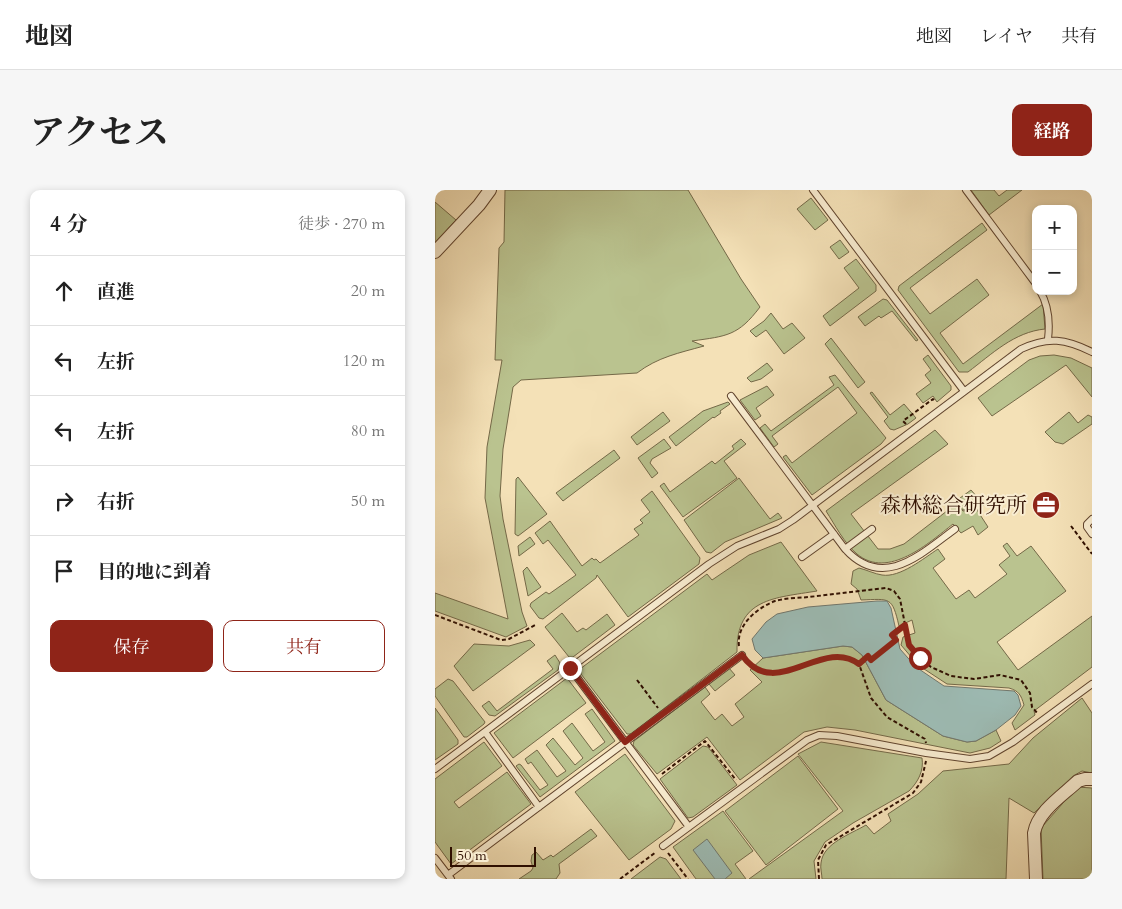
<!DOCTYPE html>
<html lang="ja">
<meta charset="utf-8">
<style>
:root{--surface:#fff;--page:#f6f6f6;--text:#222;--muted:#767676;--line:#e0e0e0;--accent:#8f2418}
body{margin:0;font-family:Cardo,"Noto Serif JP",serif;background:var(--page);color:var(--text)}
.controls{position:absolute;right:15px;top:15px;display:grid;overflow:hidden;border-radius:10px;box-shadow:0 2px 8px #0003}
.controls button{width:45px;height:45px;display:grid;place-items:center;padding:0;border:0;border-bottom:1px solid var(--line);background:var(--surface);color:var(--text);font:25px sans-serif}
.scale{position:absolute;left:15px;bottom:12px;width:86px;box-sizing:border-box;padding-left:5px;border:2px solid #2f0f00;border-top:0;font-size:14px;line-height:18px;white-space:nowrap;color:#2f0f00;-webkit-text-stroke:4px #f8ecd0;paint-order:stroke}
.stop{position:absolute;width:15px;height:15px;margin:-11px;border:4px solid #8f2418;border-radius:50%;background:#fff}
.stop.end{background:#8f2418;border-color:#fff;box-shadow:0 1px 5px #0008}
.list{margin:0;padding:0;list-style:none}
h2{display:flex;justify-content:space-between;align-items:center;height:65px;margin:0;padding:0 20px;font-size:21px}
h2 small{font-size:16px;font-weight:400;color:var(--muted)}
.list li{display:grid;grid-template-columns:32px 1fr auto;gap:15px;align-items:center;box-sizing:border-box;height:70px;padding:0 20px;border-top:1px solid var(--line)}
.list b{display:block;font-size:19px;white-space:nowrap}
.list em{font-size:16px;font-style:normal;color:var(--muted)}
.actions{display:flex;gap:10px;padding:15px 20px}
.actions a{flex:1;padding:11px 0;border:1px solid var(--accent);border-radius:10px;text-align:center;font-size:18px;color:var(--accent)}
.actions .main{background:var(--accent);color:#fff}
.icon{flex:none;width:28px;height:28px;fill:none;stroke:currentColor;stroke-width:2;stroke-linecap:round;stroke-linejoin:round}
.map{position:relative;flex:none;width:657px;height:689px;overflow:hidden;border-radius:10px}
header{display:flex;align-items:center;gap:30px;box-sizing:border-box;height:70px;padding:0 25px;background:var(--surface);border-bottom:1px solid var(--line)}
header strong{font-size:24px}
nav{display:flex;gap:28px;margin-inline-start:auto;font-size:18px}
.intro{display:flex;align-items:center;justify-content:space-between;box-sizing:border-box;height:120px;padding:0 30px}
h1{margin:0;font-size:35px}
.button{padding:12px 22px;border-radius:10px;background:var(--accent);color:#fff;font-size:18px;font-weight:700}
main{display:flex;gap:30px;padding:0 30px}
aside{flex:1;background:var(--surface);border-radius:10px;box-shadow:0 2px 8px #0003}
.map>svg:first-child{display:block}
.green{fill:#bac38f;stroke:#746948}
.water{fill:#9dbcb5;stroke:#71776d}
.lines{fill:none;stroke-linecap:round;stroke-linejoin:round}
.service-casing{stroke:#60442e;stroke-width:8}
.minor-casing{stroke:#60442e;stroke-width:14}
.path{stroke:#2f0f00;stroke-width:2;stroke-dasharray:4 2.5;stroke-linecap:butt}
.service{stroke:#f8ecd0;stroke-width:6}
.minor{stroke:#f8ecd0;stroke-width:12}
.route{stroke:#8f2418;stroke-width:6}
.labels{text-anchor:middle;stroke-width:4;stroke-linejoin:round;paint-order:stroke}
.poi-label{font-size:21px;fill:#2f0f00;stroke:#f8ecd0;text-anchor:end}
</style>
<header>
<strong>地図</strong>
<nav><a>地図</a><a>レイヤ</a><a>共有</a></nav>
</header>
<div class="intro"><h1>アクセス</h1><a class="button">経路</a></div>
<main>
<aside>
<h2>4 分<small>徒歩 · 270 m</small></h2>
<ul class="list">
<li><svg class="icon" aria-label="ahead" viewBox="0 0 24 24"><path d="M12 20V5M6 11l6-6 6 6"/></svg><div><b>直進</b></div><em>20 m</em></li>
<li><svg class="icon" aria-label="left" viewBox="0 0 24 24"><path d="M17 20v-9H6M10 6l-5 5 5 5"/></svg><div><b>左折</b></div><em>120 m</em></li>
<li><svg class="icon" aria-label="left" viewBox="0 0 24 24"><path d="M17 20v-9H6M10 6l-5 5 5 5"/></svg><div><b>左折</b></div><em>80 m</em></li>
<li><svg class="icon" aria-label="right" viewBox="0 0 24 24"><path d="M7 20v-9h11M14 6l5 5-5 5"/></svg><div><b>右折</b></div><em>50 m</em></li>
<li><svg class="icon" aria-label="arrive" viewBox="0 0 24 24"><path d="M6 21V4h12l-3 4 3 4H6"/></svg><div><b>目的地に到着</b></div></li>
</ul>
<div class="actions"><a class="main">保存</a><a>共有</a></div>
</aside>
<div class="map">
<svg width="657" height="689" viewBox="0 0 657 689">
<rect width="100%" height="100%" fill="#f4e1b7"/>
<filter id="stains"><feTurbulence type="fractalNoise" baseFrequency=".004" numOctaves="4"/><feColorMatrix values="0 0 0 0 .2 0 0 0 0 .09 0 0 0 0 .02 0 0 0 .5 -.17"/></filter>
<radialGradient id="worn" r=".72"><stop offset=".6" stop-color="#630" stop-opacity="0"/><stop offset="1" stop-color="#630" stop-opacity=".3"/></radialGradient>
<!-- green -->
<path class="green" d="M70,0H253L306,89L325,117C303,146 292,146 257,151L269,156C244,163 223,167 202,183L86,190L78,197L68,259L65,306L68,329L87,422L92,436L71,447L0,421V403L73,429L50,308L52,257L67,170H60L64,58L69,52Z
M536,0H559L564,6L572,0H587L554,25Z
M376,8L393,30L380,40L362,19Z
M0,12L21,30L0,53Z
M547,33L552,40L475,98L495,124L542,89L554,105L505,143L528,174L608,114L610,139C579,142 557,164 533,182H524L463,100L464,96Z
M405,50L414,62L404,69L395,57Z
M421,69L441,95V101L395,136L388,126L424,98L409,78Z
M448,109L452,110L483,150L481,151L457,121L446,128L444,126L430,136L423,127Z
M336,123L348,139L357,133L370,148L349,164L331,140L321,147L315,141L329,131Z
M396,148L430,192L423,198L390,154Z
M493,165L516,196V200L502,212L498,206L488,213L481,204L496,193L490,185L496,180L488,169Z
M619,165L636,168L657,178V207L631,175L557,226L543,208L594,170L605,166Z
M332,173L338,180L326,189L316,192L312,188Z
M400,185L451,248L446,254L377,305L348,267L351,265L357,273L422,223L403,197L337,246L343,254L339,257L325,238L330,234L336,241L399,195L394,187Z
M332,196L339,205L321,218L326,226L320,230L305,210Z
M437,202L455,225L469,214L481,228L473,234L459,240L455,239L449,231L453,227L435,203Z
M293,212L295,214L285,221L286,223L279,228L278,227L241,256L234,247L268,221Z
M228,222L235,231L202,255L196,247Z
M634,222L643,233L653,225L657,227V234L628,254L620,252L610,242Z
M500,240L513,254L416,324L443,359H455L469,354L521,314L528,321L538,320H528L521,311L536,300L549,315L542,320L553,337L543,345L538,336L526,343L518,334C494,353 453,390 422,364C409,353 400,335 391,321Z
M229,249L236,258L217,269L215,273L223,283L217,288L203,268Z
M306,249L311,254L289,271L302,288L248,327L225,296L229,293L235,302L277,271L280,274L299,259L297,256Z
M179,260L185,268L128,311L121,303Z
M83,287L112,324L83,346L80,344L81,289Z
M304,288L335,329L343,323L347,328L290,352L276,363L271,362L249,330Z
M217,301L265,368L264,374L193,427L162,385L161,388L108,429L104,428L95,416L96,413L111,402L114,404L141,385L113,350L108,354L100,343L115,331L147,376L157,368L159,370L161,369L165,373L204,345L199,339L208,333L205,330L215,322L206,310Z
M95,347L100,354L84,366L83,356Z
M346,352L382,401C340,408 301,408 302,462L196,544H192L146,484L145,479L272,384L277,390L314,365Z
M572,353L582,366L596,356L631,401L562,452L583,480L657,426V477L599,521L600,525L580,540L577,533L589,515C586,505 584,501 574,498L512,494L483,475L466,455L468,447L480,443L477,430L464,436C457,406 455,409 426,410L422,399L416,394L418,381L424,378C432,380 440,384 447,385C465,388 489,368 503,359L510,369L498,378L521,409L534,400L540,408L572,384L564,375L575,366L568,356Z
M92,377L106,397L93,406L88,381Z
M127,423L142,442L148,438L151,440L172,424L180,435L138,467H134L110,437Z
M95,450L100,455L38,501L19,476L39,454L74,456Z
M408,456L417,457L427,465L451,510L508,546L532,552L541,551L561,540L566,551L555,558L535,563L420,540L392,537L369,542L305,590L272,547L222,584L198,555L199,551L270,497L275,504L266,512L280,530L287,524L297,536L309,527L300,514L327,492L315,480L328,468Z
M120,465L125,473L123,480L60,526L54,525L47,516L54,511L62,521L118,479L112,471Z
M294,478L300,485L280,501L274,494Z
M132,488L151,513L78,568L59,543Z
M13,489L18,491L50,532L49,534L32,547H29L0,506V499Z
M647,508L657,523V583L647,581L638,586L599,623L574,608L571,689H387C387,684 385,678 386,673C388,653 416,644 431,635L439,644L456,631L453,624L483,604L508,581L574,574L598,548Z
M0,518L23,550V554L0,570Z
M157,519L180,551L105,607L81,576L84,574L86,575L105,600L113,595L96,572L93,574L90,569L102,560L122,587L131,581L111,555L118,548L140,575L148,568L128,541L137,533L158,561L170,552L150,524Z
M49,552L67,576L19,612L24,618L72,582L96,614L16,674L0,652V589Z
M386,552L487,568C489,581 483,592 474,601L418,633L390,652L379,671L381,689H314L408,621L363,564Z
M268,556L273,557L302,595L258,627L253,628L225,589Z
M190,564L240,631L236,639L194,670L140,602Z
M363,566L403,619L331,675L290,621Z
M642,597L657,598V688L656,689H608L606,638Z
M288,621L318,661L300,674L311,689H261L238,657Z
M156,639L162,646L124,674L125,683L121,689H84L96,681L98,678L96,671L97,665L101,662L108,670L116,665L118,667Z
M225,667L231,669L246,689H196Z"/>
<!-- water -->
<path class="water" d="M442,411H452L456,418L465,459L481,477L509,496L579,501L583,505L586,516L580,525L561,540L541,551L532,552L508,546L451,510L427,465L417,457L408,456L328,468L320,460L317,449L331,432L342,424L373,417Z
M272,649L297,683L290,689H280L258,660Z"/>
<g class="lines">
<defs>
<path id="service" d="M378,0L529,201
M531,0L601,94
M605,101C614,116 615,132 613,149
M296,206L410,359C448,401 486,364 520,339
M657,329L652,334V337L657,344
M410,359L437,339
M367,367L399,344
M135,478L254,637
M50,542L104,617
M0,579L274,374L302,356L344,339L358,330L586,159C613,146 631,149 657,162
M228,656L372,550L384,545L402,546L491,563L535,569L554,566L578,552L657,494
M0,668L16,689
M13,685L307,465"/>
<path id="minor" d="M0,62L44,15L55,0
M601,689L599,643C603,621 627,606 643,591L650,589H657"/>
</defs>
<!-- service casing -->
<use href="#service" class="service-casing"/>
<!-- minor casing -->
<use href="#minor" class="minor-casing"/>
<!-- path -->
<path class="path" d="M471,234L468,231L498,209L500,212
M636,336L657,364
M0,425L66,450L74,449L102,434
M304,456C301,435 322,418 340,411C350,408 363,408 374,407C400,404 425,401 451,398L459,401L465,409L474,455L485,468L496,477L516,486L539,489L565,485L586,490L595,503L597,517L603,524
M311,471C335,506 392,450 424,474L436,508L452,527L490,549L491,553
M424,474L433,466L436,470L461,450L457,445L470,435
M202,490L223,518
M227,584L270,551L301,590
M233,663L253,689
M185,689L221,662
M384,689L383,670L391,655L478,603L486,592L491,571"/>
<!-- service -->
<use href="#service" class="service"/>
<!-- minor -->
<use href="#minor" class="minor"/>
</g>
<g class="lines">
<!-- route -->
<path class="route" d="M135,478L190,552L307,465C340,513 387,446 424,474L433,466L436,470L461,450L457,445L470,435L474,455L485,468"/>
</g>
<!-- icons -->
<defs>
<symbol id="office-disc" viewBox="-11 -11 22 22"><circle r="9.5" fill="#8f2418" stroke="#f8ecd0"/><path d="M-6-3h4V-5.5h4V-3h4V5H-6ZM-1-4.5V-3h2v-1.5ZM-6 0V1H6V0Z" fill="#fff"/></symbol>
</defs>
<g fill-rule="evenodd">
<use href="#office-disc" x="595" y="299" width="32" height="32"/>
</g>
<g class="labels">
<!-- poi labels -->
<g class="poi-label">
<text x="592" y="322">森林総合研究所</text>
</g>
</g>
<rect width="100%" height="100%" filter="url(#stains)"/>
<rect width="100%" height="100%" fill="url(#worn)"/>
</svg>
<div class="controls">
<button>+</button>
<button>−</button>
</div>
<div class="scale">50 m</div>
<div class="stop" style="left:485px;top:468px"></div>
<div class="stop end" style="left:135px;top:478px"></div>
</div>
</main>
